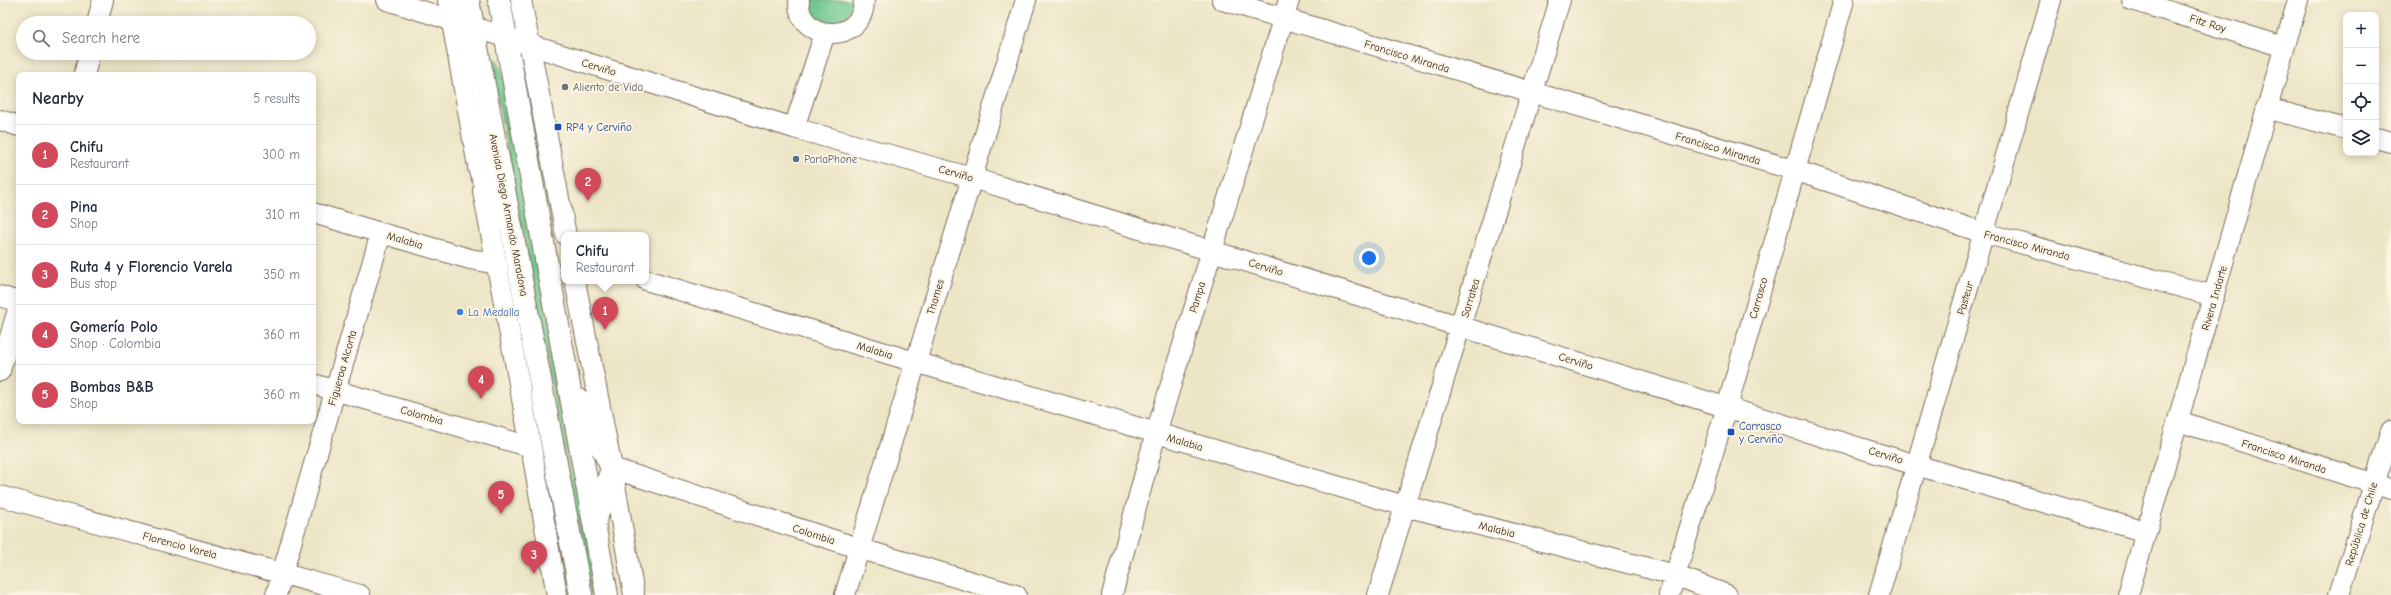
<!DOCTYPE html>
<meta charset="utf-8">
<style>
:root{--surface:#fff;--page:#f6f6f7;--text:#1f2937;--muted:#747a83;--line:#e0e1e3;--accent:#d1495b}
body{margin:0;font-family:"Comic Neue",sans-serif;background:var(--page);color:var(--text)}
.controls{position:absolute;right:12px;top:12px;display:grid;overflow:hidden;border-radius:8px;box-shadow:0 2px 10px #0003}
.controls button{width:36px;height:36px;display:grid;place-items:center;padding:0;border:0;border-bottom:1px solid var(--line);background:var(--surface);color:var(--text);font:20px sans-serif}
.you{position:absolute;left:1369px;top:258px;width:14px;height:14px;margin:-10px;border:3px solid #fff;border-radius:50%;background:#1a73e8;box-shadow:0 0 0 6px #1a73e833}
.badge{display:grid;place-items:center;width:26px;height:26px;border-radius:50%;background:var(--accent);color:#fff;font-size:13px;font-weight:700}
.pin{position:absolute;translate:-50% -33px;filter:drop-shadow(0 1px 2px #0008)}
.pin::after{content:'';position:absolute;top:21px;width:14px;height:12px;background:inherit;clip-path:polygon(0 0,100% 0,50% 100%)}
.popup{position:absolute;left:561px;top:232px;width:88px;height:52px;box-sizing:border-box;display:grid;place-content:center;border-radius:8px;background:var(--surface);filter:drop-shadow(0 1px 3px #0005);font-size:13px;white-space:nowrap;color:var(--muted)}
.popup b{font-size:15px;color:var(--text)}
.popup::after{content:'';position:absolute;left:50%;top:100%;margin-left:-8px;border:8px solid transparent;border-top-color:var(--surface)}
.list{margin:0;padding:0;list-style:none}
h2{display:flex;justify-content:space-between;align-items:center;height:52px;margin:0;padding:0 16px;font-size:17px}
h2 small{font-size:13px;font-weight:400;color:var(--muted)}
.list li{display:grid;grid-template-columns:26px 1fr auto;gap:12px;align-items:center;box-sizing:border-box;height:60px;padding:0 16px;border-top:1px solid var(--line)}
.list b{display:block;font-size:15px;white-space:nowrap}
.list p{margin:0;font-size:13px;white-space:nowrap;color:var(--muted)}
.list em{font-size:13px;font-style:normal;color:var(--muted)}
.icon{flex:none;width:22px;height:22px;fill:none;stroke:currentColor;stroke-width:2;stroke-linecap:round;stroke-linejoin:round}
.map{position:relative;flex:none;width:2391px;height:595px;overflow:hidden}
.search{position:absolute;background:var(--surface);box-shadow:0 2px 10px #0003;left:16px;top:16px;width:300px;height:44px;display:flex;align-items:center;gap:10px;box-sizing:border-box;padding:0 14px;border-radius:22px;color:var(--muted);font-size:15px}
.panel{position:absolute;background:var(--surface);box-shadow:0 2px 10px #0003;left:16px;top:72px;width:300px;height:352px;border-radius:8px}
.map>svg:first-child{display:block}
.green{fill:#6fc88f;stroke:#557956}
.lines{fill:none;stroke-linecap:round;stroke-linejoin:round}
.minor-casing{stroke:#796b59;stroke-width:22}
.major-casing{stroke:#796b59;stroke-width:24}
.minor{stroke:#fff;stroke-width:20}
.major{stroke:#fff;stroke-width:22}
.worship-dot{fill:#6b7280;stroke:#fcf5e5;stroke-width:1.5}
.transit-dot{fill:#1a4fb4;stroke:#fcf5e5;stroke-width:1.5}
.service-dot{fill:#5c6f8a;stroke:#fcf5e5;stroke-width:1.5}
.shop-dot{fill:#3f7fe0;stroke:#fcf5e5;stroke-width:1.5}
.labels{text-anchor:middle;stroke-width:4;stroke-linejoin:round;paint-order:stroke}
.street-label{font-size:11px;fill:#3b2a1e;stroke:#fcf5e5}
.worship-label{font-size:11px;fill:#5b616d;stroke:#fcf5e5;text-anchor:start}
.transit-label{font-size:11px;fill:#164399;stroke:#fcf5e5;text-anchor:start}
.service-label{font-size:11px;fill:#4e5e75;stroke:#fcf5e5;text-anchor:start}
.shop-label{font-size:11px;fill:#366cbe;stroke:#fcf5e5;text-anchor:start}
</style>
<div class="map">
<svg width="2391" height="595" viewBox="0 0 2391 595">
<rect width="100%" height="100%" fill="#fcf5e5"/>
<filter id="ink" filterUnits="userSpaceOnUse"><feTurbulence type="fractalNoise" baseFrequency=".025" numOctaves="2"/><feDisplacementMap in="SourceGraphic" scale="8" xChannelSelector="R" yChannelSelector="G"/><feConvolveMatrix kernelMatrix="1 2 1 2 8 2 1 2 1" color-interpolation-filters="sRGB"/></filter>
<filter id="wash" filterUnits="userSpaceOnUse"><feTurbulence type="fractalNoise" baseFrequency=".012" numOctaves="4" result="noise"/><feDisplacementMap in="SourceGraphic" scale="16" xChannelSelector="R" yChannelSelector="G"/><feGaussianBlur stdDeviation="0.9" result="paint"/><feColorMatrix in="noise" values="0 0 0 0 0 0 0 0 0 0 0 0 0 0 0 0 0 1.4 0 .05"/><feComposite in="paint" operator="in"/></filter>
<g filter="url(#wash)">
<rect width="100%" height="100%" fill="#ece5c6"/>
<!-- green -->
<path class="green" d="M810,0H854C855,29 809,29 810,0Z
M496,59L501,66L600,595H591L492,68Z"/>
</g>
<g filter="url(#ink)">
<g class="lines">
<defs>
<path id="minor" d="M387,0L794,128L972,178L1916,465L2146,532
M448,0L477,161
M521,0L566,235
M799,0C796,42 864,46 864,0
M1222,0L1794,170L1984,233L2214,296
M2132,0L2284,47
M97,23L103,0
M84,75L90,53
M2266,108L2346,129
M0,120L19,126
M794,128L825,33
M2376,138L2391,142
M483,191L531,447L557,595
M313,213L470,259L497,264
M646,280L915,362L1405,506L1675,575L1727,595
M575,281L612,468L634,595
M0,296L19,302
M0,371L19,306
M313,384L531,447
M2178,421L2391,489
M612,468L858,548L1016,595
M0,496L360,595
M276,595L381,233
M845,595L1026,0
M1112,595L1156,433L1289,0
M1378,595L1560,0
M1669,595L1727,407L1844,0
M1879,595L2051,0
M2128,595L2298,0
M2339,595L2391,431"/>
<path id="major" d="M468,0L581,595
M499,0L607,595
M485,122L479,168L500,218
M579,400L612,468L595,522"/>
</defs>
<!-- minor casing -->
<use href="#minor" class="minor-casing"/>
<!-- major casing -->
<use href="#major" class="major-casing"/>
<!-- minor -->
<use href="#minor" class="minor"/>
<!-- major -->
<use href="#major" class="major"/>
</g>
</g>
<!-- markers -->
<circle class="worship-dot" cx="565" cy="87" r="4"/>
<g class="transit-dot">
<rect x="554" y="123" width="8" height="8" rx="2"/>
<rect x="1727" y="428" width="8" height="8" rx="2"/>
</g>
<circle class="service-dot" cx="796" cy="159" r="4"/>
<circle class="shop-dot" cx="460" cy="312" r="4"/>
<g class="labels">
<!-- street labels -->
<g class="street-label">
<text transform="translate(2208 23) rotate(17)" y="4">Fitz Roy</text>
<text transform="translate(1407 56) rotate(17)" y="4">Francisco Miranda</text>
<text transform="translate(599 67) rotate(17)" y="4">Cerviño</text>
<text transform="translate(1718 148) rotate(17)" y="4">Francisco Miranda</text>
<text transform="translate(956 173) rotate(16)" y="4">Cerviño</text>
<text transform="translate(509 215) rotate(79)" y="4">Avenida Diego Armando Maradona</text>
<text transform="translate(405 240) rotate(16)" y="4">Malabia</text>
<text transform="translate(2027 245) rotate(15)" y="4">Francisco Miranda</text>
<text transform="translate(1266 267) rotate(17)" y="4">Cerviño</text>
<text transform="translate(935 297) rotate(-73)" y="4">Thames</text>
<text transform="translate(1197 297) rotate(-73)" y="4">Pampa</text>
<text transform="translate(1470 298) rotate(-73)" y="4">Sarratea</text>
<text transform="translate(1758 298) rotate(-74)" y="4">Carrasco</text>
<text transform="translate(1965 298) rotate(-74)" y="4">Pasteur</text>
<text transform="translate(2214 298) rotate(-74)" y="4">Rivera Indarte</text>
<text transform="translate(875 350) rotate(17)" y="4">Malabia</text>
<text transform="translate(1576 361) rotate(17)" y="4">Cerviño</text>
<text transform="translate(342 368) rotate(-74)" y="4">Figueroa Alcorta</text>
<text transform="translate(422 415) rotate(16)" y="4">Colombia</text>
<text transform="translate(1185 442) rotate(16)" y="4">Malabia</text>
<text transform="translate(1886 455) rotate(17)" y="4">Cerviño</text>
<text transform="translate(2284 456) rotate(18)" y="4">Francisco Miranda</text>
<text transform="translate(2361 524) rotate(-73)" y="4">República de Chile</text>
<text transform="translate(1497 529) rotate(14)" y="4">Malabia</text>
<text transform="translate(814 534) rotate(18)" y="4">Colombia</text>
<text transform="translate(180 545) rotate(15)" y="4">Florencio Varela</text>
</g>
<!-- worship labels -->
<g class="worship-label">
<text x="573" y="91">Aliento de Vida</text>
</g>
<!-- transit labels -->
<g class="transit-label">
<text x="566" y="131">RP4 y Cerviño</text>
<text x="1739" y="430">Carrasco<tspan x="1739" dy="13">y Cerviño</tspan></text>
</g>
<!-- service labels -->
<g class="service-label">
<text x="804" y="163">ParlaPhone</text>
</g>
<!-- shop labels -->
<g class="shop-label">
<text x="468" y="316">La Medalla</text>
</g>
</g>
</svg>
<div class="controls">
<button>+</button>
<button>−</button>
<button><svg class="icon" aria-label="locate" viewBox="0 0 24 24"><circle cx="12" cy="12" r="6"/><path d="M12 2v4M12 18v4M2 12h4M18 12h4"/></svg></button>
<button><svg class="icon" aria-label="layers" viewBox="0 0 24 24"><path d="M12 4l9 5-9 5-9-5zM3 14l9 5 9-5"/></svg></button>
</div>
<div class="you"></div>
<div class="pin badge" style="left:605px;top:330px">1</div>
<div class="popup"><b>Chifu</b>Restaurant</div>
<div class="pin badge" style="left:588px;top:201px">2</div>
<div class="pin badge" style="left:534px;top:574px">3</div>
<div class="pin badge" style="left:481px;top:399px">4</div>
<div class="pin badge" style="left:501px;top:514px">5</div>
<div class="search"><svg class="icon" aria-label="search" viewBox="0 0 24 24"><circle cx="10" cy="10" r="6"/><path d="M15 15l6 6"/></svg>Search here</div>
<section class="panel">
<h2>Nearby<small>5 results</small></h2>
<ul class="list">
<li><span class="badge">1</span><div><b>Chifu</b><p>Restaurant</p></div><em>300 m</em></li>
<li><span class="badge">2</span><div><b>Pina</b><p>Shop</p></div><em>310 m</em></li>
<li><span class="badge">3</span><div><b>Ruta 4 y Florencio Varela</b><p>Bus stop</p></div><em>350 m</em></li>
<li><span class="badge">4</span><div><b>Gomería Polo</b><p>Shop · Colombia</p></div><em>360 m</em></li>
<li><span class="badge">5</span><div><b>Bombas B&amp;B</b><p>Shop</p></div><em>360 m</em></li>
</ul>
</section>
</div>
